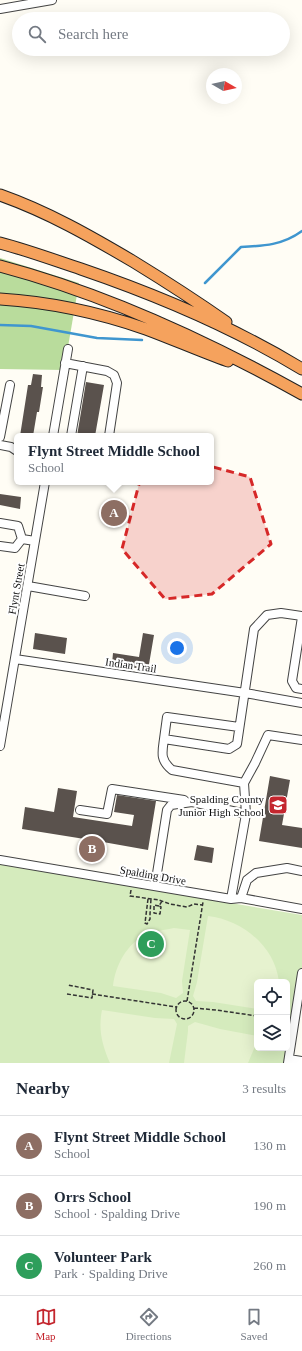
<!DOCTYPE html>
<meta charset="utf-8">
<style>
:root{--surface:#fff;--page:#f2f2f3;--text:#1f2937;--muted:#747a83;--line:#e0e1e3;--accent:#c4262e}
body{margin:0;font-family:Georgia,serif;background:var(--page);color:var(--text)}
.controls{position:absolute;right:12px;bottom:12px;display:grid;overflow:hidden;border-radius:6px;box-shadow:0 4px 16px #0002}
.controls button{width:36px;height:36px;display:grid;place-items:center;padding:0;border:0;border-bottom:1px solid var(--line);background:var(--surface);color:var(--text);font:20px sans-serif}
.compass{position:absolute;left:206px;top:68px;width:36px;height:36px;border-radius:50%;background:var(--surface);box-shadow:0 4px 16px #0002;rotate:99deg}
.you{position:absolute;left:177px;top:648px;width:14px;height:14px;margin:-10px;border:3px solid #fff;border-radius:50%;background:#1a73e8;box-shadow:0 0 0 6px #1a73e833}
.badge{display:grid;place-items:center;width:26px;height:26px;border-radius:50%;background:var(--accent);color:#fff;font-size:13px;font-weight:700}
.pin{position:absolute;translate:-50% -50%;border:2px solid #fff;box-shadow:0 1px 4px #0006}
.popup{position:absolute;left:14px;top:433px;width:200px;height:52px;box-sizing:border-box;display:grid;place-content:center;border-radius:6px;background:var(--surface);filter:drop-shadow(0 1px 3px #0005);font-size:13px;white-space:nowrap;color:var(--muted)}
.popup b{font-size:15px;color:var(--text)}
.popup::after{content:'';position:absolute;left:50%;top:100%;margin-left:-8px;border:8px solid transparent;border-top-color:var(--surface)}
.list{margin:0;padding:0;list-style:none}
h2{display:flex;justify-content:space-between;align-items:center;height:52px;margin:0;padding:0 16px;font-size:17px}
h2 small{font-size:13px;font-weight:400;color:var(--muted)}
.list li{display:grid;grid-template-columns:26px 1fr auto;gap:12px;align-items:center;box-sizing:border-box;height:60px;padding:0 16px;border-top:1px solid var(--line)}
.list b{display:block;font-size:15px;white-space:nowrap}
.list p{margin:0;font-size:13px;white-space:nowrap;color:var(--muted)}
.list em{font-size:13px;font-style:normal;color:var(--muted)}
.icon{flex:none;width:22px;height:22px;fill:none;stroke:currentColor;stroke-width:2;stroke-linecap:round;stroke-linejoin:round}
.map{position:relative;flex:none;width:302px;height:1063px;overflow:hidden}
.search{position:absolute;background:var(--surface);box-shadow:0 4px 16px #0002;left:12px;right:12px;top:12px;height:44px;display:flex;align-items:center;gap:10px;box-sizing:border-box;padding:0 14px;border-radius:22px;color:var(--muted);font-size:15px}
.sheet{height:232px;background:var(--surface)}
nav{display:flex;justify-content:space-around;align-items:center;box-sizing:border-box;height:56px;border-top:1px solid var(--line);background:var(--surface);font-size:11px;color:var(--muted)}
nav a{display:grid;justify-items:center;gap:2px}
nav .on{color:var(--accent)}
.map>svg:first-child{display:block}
.green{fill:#d5ebbd;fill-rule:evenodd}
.forest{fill:#b9dc9c}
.pitch{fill:#e6f2cf}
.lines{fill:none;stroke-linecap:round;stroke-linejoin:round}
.stream{stroke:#3f96cf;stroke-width:2.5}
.building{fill:#5a524d}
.minor-casing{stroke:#444;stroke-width:10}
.highway-casing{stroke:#222;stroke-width:13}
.path{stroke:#333;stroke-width:1.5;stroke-dasharray:4 2;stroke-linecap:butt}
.minor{stroke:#fff;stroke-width:8}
.highway{stroke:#f5a25d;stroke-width:11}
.marked{fill:#d62828;fill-opacity:0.2;stroke:#d62828;stroke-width:3;stroke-dasharray:8 5;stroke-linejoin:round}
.labels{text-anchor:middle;stroke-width:4;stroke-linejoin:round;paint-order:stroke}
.street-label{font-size:11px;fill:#111;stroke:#fff}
.poi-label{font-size:11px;fill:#111;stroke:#fff;text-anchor:end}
</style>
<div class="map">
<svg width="302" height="1063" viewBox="0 0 302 1063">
<rect width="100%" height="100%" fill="#fffdf5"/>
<!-- green -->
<path class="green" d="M0,864L302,915V973L287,1063H0ZM257,982H287V1048H257Z"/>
<!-- forest -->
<path class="forest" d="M0,258L79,283L64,370L0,369Z"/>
<!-- pitch -->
<path class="pitch" d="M208,916C242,920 275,946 279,982H257V1009L213,1002L196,1001L193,996L197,982Z
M174,928L190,930L182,981L183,993L176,998L161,993L113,986C115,966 127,943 146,935C155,931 164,930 174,928Z
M102,1010L155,1018L174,1019L177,1024L169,1063H110C102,1045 98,1029 102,1010Z
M195,1022L220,1029L257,1036L256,1044L248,1063H184L188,1031V1026Z"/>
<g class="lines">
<!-- stream -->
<path class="stream" d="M205,283L241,247C264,246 283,245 302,231
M0,325L31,326L97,338L142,340"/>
</g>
<!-- building -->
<path class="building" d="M33,374L42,375L41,387H43L39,412H37L33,436H20L28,385H31Z
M86,382L104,385L95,436H77Z
M0,494L21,497L20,509L0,505Z
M35,633L67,638L65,654L33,649Z
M143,633L154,635L148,670L112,664L113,653L139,657Z
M270,776L290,780L282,825L302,828V848L259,841Z
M58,788L77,791L73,817L132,826L134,815L114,812L117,795L156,801L148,850L103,842L102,849L96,848L97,841L22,829L25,807L54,812Z
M197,845L214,848L212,863L194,860Z"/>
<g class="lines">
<defs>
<path id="minor" d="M0,9L52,0
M65,363L107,371L114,375L117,383L109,436
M53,436L68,349
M71,436L83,366
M0,437L10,385
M0,445L11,447L17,451
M0,523L18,526L22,539
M0,546L15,548L22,539L35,541
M28,586L85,596
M302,617L292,681L296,688L302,689
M15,659L245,693L302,703
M239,727L167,717L164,739L229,749L237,744L254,629L267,615L281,613L302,616
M164,739C162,753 160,760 172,770L244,783
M0,746L45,482
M80,810L107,814L112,789L184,800
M0,860L231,899L241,898L302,909
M155,886L167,810L171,805L192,802L246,814
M241,898L247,880L256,873L287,868L302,871
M231,899L246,814L244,783L255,763L268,735L302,740
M289,1059L302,1061
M288,1063L302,973"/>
<path id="highway" d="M0,195C48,212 90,236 134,262C165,281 196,301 226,322
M0,243C27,250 54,260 81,269C157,295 233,327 302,369
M0,266C106,294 207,341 302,394
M0,299C49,302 100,313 146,329C173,339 200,351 228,361"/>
</defs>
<!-- minor casing -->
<use href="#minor" class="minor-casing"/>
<!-- highway casing -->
<use href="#highway" class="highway-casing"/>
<!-- path -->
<path class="path" d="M131,890L130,896L159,900L170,904L187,907L194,904L203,905
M148,899L145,923L147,924L150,919V914L151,899
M159,906L154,905V913L160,914L161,907L159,906L162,901
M67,994L92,998L93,990L68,985
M92,994L176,1007
M176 1010a9 9 0 1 1 18 0a9 9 0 1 1-18 0Z
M187,1001L203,902
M194,1008L216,1010L257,1016"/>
<!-- minor -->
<use href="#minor" class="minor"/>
<!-- highway -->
<use href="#highway" class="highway"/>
</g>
<!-- marked area -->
<path class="marked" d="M176,457L250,477L271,544L212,594L165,599L122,549L144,465Z"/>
<!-- icons -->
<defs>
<symbol id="school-square" viewBox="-11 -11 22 22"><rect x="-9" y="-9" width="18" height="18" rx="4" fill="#c4262e" stroke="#fff"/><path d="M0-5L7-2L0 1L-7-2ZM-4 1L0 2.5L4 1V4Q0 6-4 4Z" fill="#fff"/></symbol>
</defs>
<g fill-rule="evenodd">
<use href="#school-square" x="267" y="794" width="22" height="22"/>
</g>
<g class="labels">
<!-- street labels -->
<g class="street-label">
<text transform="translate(16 589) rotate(-80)" y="4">Flynt Street</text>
<text transform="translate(131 665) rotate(8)" y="4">Indian Trail</text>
<text transform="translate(153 875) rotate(10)" y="4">Spalding Drive</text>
</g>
<!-- poi labels -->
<g class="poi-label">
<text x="264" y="803">Spalding County<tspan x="264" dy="13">Junior High School</tspan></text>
</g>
</g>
</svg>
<div class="controls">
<button><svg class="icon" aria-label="locate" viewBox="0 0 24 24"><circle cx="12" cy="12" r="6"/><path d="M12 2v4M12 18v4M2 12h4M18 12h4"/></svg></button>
<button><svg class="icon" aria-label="layers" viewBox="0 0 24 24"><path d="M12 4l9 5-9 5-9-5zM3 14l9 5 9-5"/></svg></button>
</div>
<svg class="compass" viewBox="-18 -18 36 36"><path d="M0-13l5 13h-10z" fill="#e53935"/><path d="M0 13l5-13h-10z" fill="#747a83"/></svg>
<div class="you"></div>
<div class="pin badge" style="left:114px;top:513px;background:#8d6e63">A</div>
<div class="popup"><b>Flynt Street Middle School</b>School</div>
<div class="pin badge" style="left:92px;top:849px;background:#8d6e63">B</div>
<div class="pin badge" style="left:151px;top:944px;background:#2e9e5b">C</div>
<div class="search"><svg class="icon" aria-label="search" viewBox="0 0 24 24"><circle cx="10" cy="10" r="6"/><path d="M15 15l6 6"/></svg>Search here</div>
</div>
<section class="sheet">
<h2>Nearby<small>3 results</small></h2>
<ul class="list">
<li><span class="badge" style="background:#8d6e63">A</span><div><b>Flynt Street Middle School</b><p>School</p></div><em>130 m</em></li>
<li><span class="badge" style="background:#8d6e63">B</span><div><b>Orrs School</b><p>School · Spalding Drive</p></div><em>190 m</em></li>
<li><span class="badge" style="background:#2e9e5b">C</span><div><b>Volunteer Park</b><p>Park · Spalding Drive</p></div><em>260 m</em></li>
</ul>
</section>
<nav>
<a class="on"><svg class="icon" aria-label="map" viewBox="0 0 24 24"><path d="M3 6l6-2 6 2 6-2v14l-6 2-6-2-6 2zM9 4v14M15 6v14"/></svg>Map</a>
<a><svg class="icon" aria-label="directions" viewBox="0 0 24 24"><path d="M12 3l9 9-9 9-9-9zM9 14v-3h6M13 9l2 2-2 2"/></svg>Directions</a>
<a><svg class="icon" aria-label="saved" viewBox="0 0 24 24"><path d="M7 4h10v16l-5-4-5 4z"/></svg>Saved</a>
</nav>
